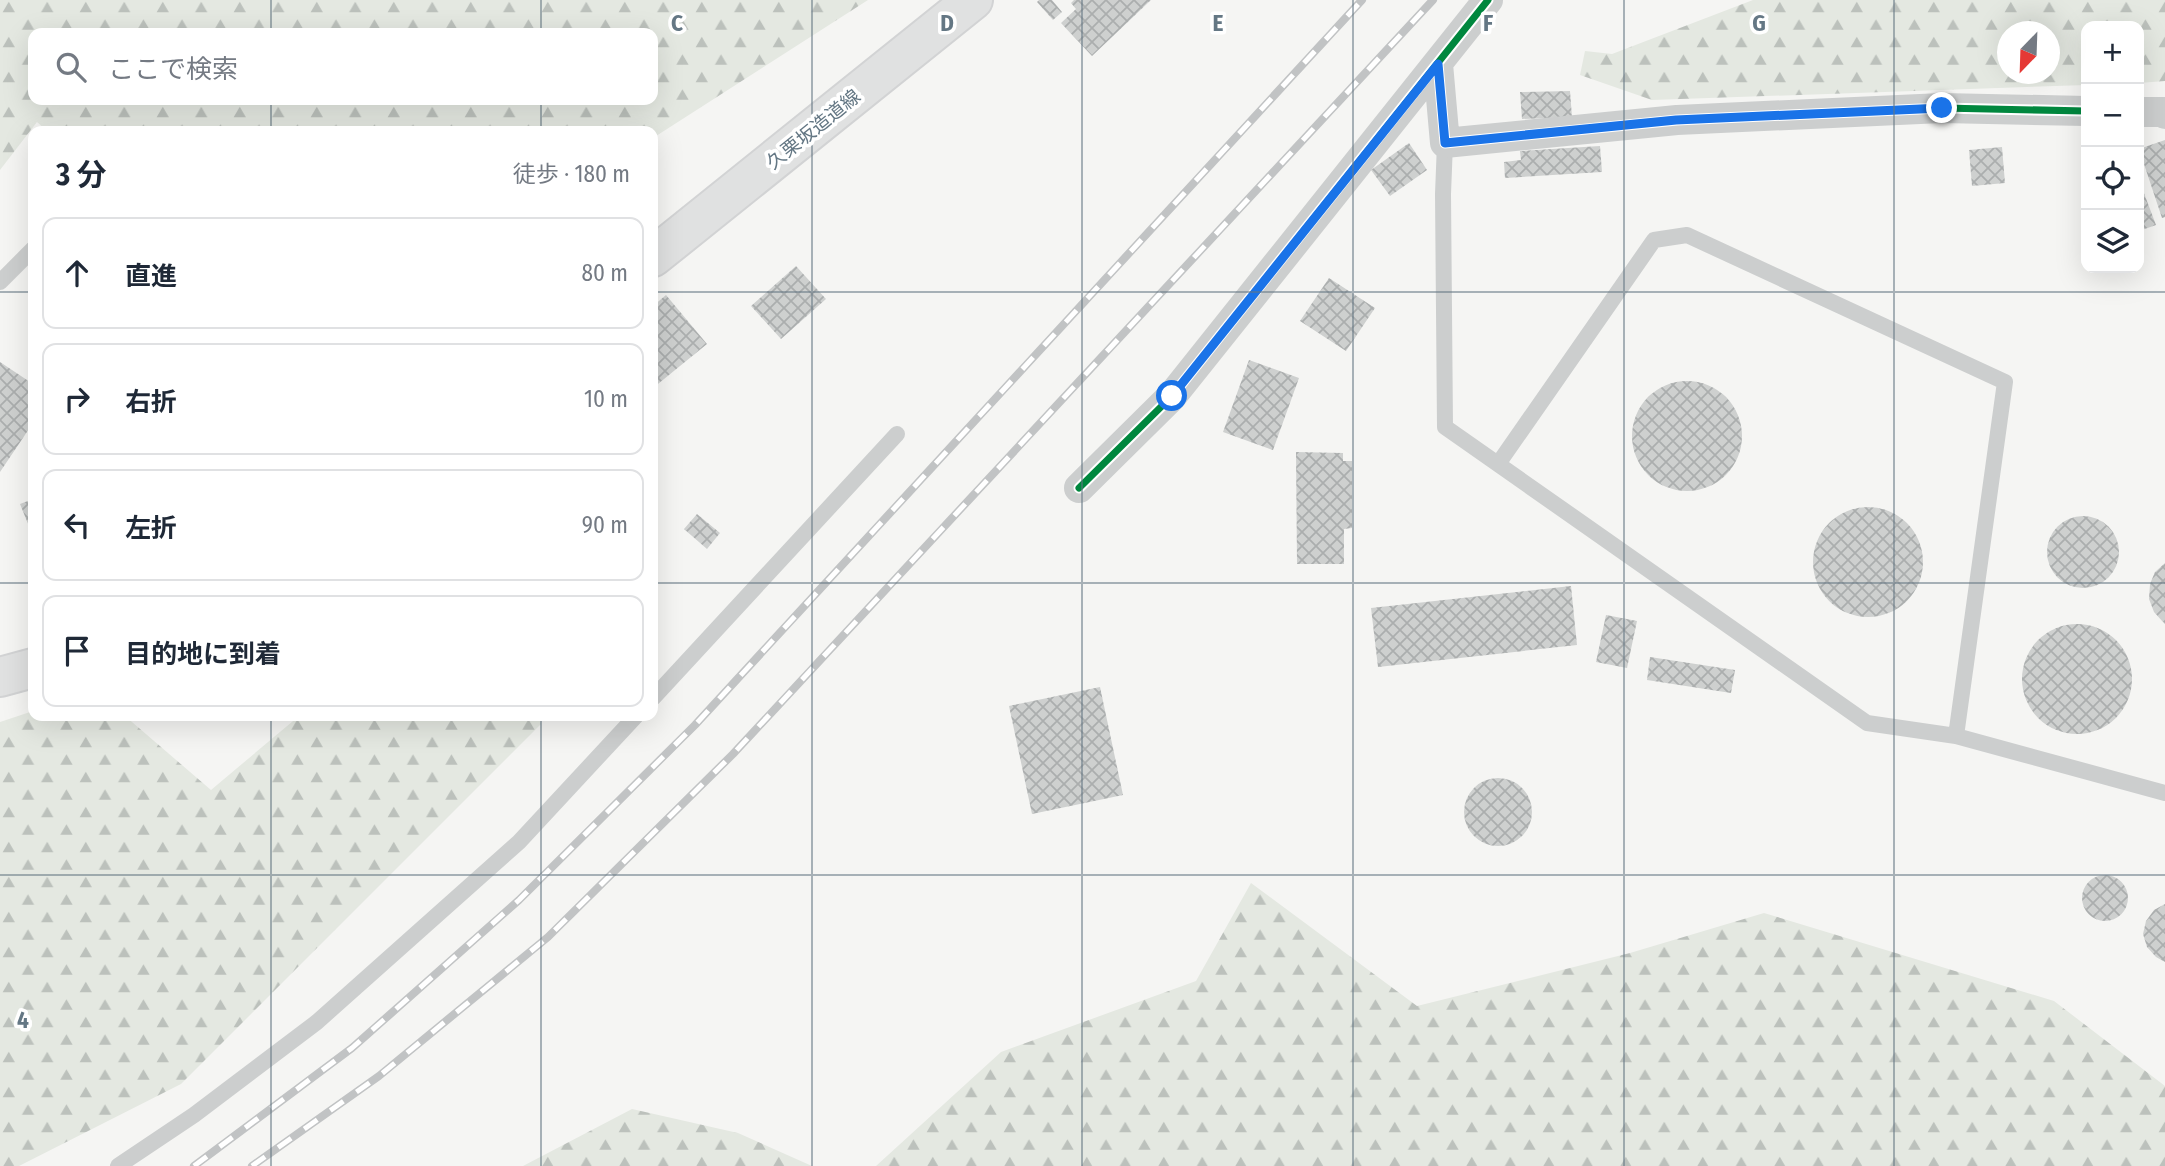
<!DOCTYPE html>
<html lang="ja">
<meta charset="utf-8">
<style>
:root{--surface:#fff;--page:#f6f6f7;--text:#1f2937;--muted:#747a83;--line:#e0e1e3}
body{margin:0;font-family:"Fira Sans Condensed","Noto Sans JP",sans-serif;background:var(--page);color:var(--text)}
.controls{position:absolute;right:21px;top:21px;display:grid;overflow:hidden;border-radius:14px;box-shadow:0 7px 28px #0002}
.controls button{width:63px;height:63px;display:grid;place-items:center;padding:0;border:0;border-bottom:2px solid var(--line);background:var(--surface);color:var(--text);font:35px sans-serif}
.compass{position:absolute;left:1997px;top:21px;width:63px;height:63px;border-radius:50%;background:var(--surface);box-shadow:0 7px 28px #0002;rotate:203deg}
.stop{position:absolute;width:21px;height:21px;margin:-16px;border:5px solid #1a73e8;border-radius:50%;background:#fff}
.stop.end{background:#1a73e8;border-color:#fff;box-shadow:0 2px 7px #0008}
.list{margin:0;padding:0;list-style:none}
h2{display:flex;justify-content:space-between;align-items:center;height:91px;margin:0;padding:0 28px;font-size:30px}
h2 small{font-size:23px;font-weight:400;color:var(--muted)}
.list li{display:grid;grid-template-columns:46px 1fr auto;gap:21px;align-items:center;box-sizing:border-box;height:112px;margin:0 14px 14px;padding:0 14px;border:2px solid var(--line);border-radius:14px}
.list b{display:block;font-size:26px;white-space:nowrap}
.list em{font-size:23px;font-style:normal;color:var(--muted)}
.icon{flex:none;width:38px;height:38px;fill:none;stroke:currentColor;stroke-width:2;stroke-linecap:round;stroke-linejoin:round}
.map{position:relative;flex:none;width:2165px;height:1166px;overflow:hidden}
.search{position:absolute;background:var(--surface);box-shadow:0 7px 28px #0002;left:28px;top:28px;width:630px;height:77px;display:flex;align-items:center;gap:18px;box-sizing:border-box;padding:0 24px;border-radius:14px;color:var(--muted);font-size:26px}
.panel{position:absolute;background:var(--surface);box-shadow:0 7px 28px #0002;left:28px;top:126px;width:630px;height:595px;border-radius:14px}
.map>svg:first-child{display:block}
.forest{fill:url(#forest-firs);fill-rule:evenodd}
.building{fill:url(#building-cross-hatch)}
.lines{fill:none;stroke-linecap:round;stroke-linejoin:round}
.secondary-casing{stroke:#d2d3d4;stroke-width:42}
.lane{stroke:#cccece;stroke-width:16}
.street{stroke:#cccece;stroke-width:30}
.secondary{stroke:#e0e1e1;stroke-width:38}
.rail-casing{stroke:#c1c3c4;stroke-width:8}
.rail{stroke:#fff;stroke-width:5;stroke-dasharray:16;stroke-linecap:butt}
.cycleway-casing{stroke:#fff;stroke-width:11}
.cycleway{stroke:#00873e;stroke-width:7}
.route{stroke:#1a73e8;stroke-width:9}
.grid{fill:none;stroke:#647784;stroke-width:2;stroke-opacity:0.55}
.labels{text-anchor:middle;stroke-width:7;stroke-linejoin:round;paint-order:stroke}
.street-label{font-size:19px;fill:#647784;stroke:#fff}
.grid-label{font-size:23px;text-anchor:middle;font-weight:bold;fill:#647784;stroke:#fff;stroke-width:7;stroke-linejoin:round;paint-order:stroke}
</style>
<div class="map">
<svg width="2165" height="1166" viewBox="0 0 2165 1166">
<defs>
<pattern id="forest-firs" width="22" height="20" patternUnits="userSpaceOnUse" patternTransform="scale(1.75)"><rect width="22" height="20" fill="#e4e8e1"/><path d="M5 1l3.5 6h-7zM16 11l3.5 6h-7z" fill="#bcc1bc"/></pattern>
<pattern id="building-cross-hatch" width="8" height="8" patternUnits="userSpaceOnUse" patternTransform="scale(1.75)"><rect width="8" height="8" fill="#ced0cf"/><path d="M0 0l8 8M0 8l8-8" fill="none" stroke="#abaeae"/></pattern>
</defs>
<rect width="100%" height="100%" fill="#f5f5f3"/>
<!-- forest -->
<path class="forest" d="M0,0H868L653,138V131H47L37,122L0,170ZM653,33V100H33V33Z
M1753,0H2165V81L2139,83V26H2086V85L1652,100L1580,75L1585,51L1612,54ZM2008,32H2050V74H2008Z
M33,711V716H125L211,790L299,716H538L541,724L181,1084L19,1166H0V722Z
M1251,883L1417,1006L1630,953L1764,913L2054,1001L2165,1086V1166H876L1001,1052L1196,981Z
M632,1109L738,1133L812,1166H523Z"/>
<!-- building -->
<path class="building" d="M1039,0H1052L1062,12L1053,20L1037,2Z
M1074,0H1151L1092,56L1061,23L1076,9L1071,3Z
M1570,91L1572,117L1522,119L1520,92Z
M2165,140V217L2162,218L2139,149Z
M1409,143L1427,170L1390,196L1371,170Z
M1600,146L1602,172L1505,178L1504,162L1521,160L1520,151Z
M2002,147L2005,183L1972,186L1969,150Z
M2139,180L2156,225L2139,231Z
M796,266L826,299L781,339L751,306Z
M1329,278L1375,308L1346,351L1300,321Z
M666,295L707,344L653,388V306Z
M1249,360L1299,378L1273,450L1223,432Z
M0,362L33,384V423L0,472Z
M1632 436a55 55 0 1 1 110 0a55 55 0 1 1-110 0Z
M1296,452L1343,453V461H1352V528L1344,529V564H1297Z
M33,499V536L20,504Z
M1813 562a55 55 0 1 1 110 0a55 55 0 1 1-110 0Z
M697,514L720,533L707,549L684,529Z
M2047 552a36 36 0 1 1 72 0a36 36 0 1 1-72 0Z
M2165,563V624L2154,612L2149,599L2150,584L2155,572Z
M1571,586L1577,645L1378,667L1371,608Z
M1606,615L1637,621L1627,668L1596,662Z
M2022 679a55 55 0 1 1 110 0a55 55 0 1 1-110 0Z
M1650,657L1735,670L1731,693L1647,680Z
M1100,687L1123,795L1032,814L1009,706Z
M1464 812a34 34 0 1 1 68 0a34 34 0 1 1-68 0Z
M2082 898a23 23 0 1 1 46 0a23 23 0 1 1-46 0Z
M2165,904V962L2156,957L2147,947L2143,934L2146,921L2154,910Z"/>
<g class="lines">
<defs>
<path id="secondary" d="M653,257L973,0
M0,677L33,668"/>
</defs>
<!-- secondary casing -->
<use href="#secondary" class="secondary-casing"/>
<!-- lane -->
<path class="lane" d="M1445,143L1443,194L1445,427L1867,723L1956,736L2165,793
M0,282L33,249
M1498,464L1654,240L1687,235L2005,382L1956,736
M653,698L897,434
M118,1166L194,1115L317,1022L519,842L636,716"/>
<!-- street -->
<path class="street" d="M1438,64L1445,143L1677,120L1942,108L2086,111
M2139,112H2163L2165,114
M1079,488L1172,396L1488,0"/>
<!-- secondary -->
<use href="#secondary" class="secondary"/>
<defs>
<path id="rail" d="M194,1166L352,1048L519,900L695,725L1362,0
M252,1166L379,1076L548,937L733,754L1433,0"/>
</defs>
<!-- rail casing -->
<use href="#rail" class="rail-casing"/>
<!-- rail -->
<use href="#rail" class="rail"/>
<defs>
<path id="cycleway" d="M1438,64L1445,143L1677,120L1942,108L2086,111
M1079,488L1172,396L1488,0"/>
</defs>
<!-- cycleway casing -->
<use href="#cycleway" class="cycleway-casing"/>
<!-- cycleway -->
<use href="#cycleway" class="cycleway"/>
</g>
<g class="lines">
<!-- route -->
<path class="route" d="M1172,396L1438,64L1445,143L1676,120L1942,108"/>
</g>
<!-- grid -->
<path class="grid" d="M271,0V33M541,0V33M812,0V1166M1082,0V1166M1353,0V1166M1624,0V1166M1894,0V1166M271,100V131M541,100V131M0,292H33M653,292H2165M0,583H33M653,583H2165M271,716V1166M541,716V1166M0,875H2165"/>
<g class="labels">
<!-- street labels -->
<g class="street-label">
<text transform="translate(813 129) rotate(-39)" y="7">久栗坂造道線</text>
</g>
</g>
<g class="grid-label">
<text x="677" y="31">C</text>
<text x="947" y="31">D</text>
<text x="1218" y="31">E</text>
<text x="1488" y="31">F</text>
<text x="1759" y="31">G</text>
<text x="23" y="1028">4</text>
</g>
</svg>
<div class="controls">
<button>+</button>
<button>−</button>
<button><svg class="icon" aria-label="locate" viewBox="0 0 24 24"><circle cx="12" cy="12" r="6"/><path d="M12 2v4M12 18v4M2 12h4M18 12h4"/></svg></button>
<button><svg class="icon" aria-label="layers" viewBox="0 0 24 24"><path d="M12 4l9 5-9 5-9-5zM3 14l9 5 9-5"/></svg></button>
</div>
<svg class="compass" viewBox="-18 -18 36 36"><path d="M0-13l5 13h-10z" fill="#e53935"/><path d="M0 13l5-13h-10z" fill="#747a83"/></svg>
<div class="stop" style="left:1172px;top:396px"></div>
<div class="stop end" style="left:1942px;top:108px"></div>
<div class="search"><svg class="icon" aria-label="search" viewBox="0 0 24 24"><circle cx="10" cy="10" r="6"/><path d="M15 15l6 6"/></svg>ここで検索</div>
<section class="panel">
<h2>3 分<small>徒歩 · 180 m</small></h2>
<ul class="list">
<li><svg class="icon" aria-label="ahead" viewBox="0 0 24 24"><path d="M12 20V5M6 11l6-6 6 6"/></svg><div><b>直進</b></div><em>80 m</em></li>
<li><svg class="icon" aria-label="right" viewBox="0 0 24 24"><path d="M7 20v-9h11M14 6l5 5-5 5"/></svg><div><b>右折</b></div><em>10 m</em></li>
<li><svg class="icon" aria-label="left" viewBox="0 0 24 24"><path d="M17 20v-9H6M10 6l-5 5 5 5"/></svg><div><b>左折</b></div><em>90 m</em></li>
<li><svg class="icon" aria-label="arrive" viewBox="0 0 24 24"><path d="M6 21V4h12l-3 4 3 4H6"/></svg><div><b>目的地に到着</b></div></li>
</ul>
</section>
</div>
